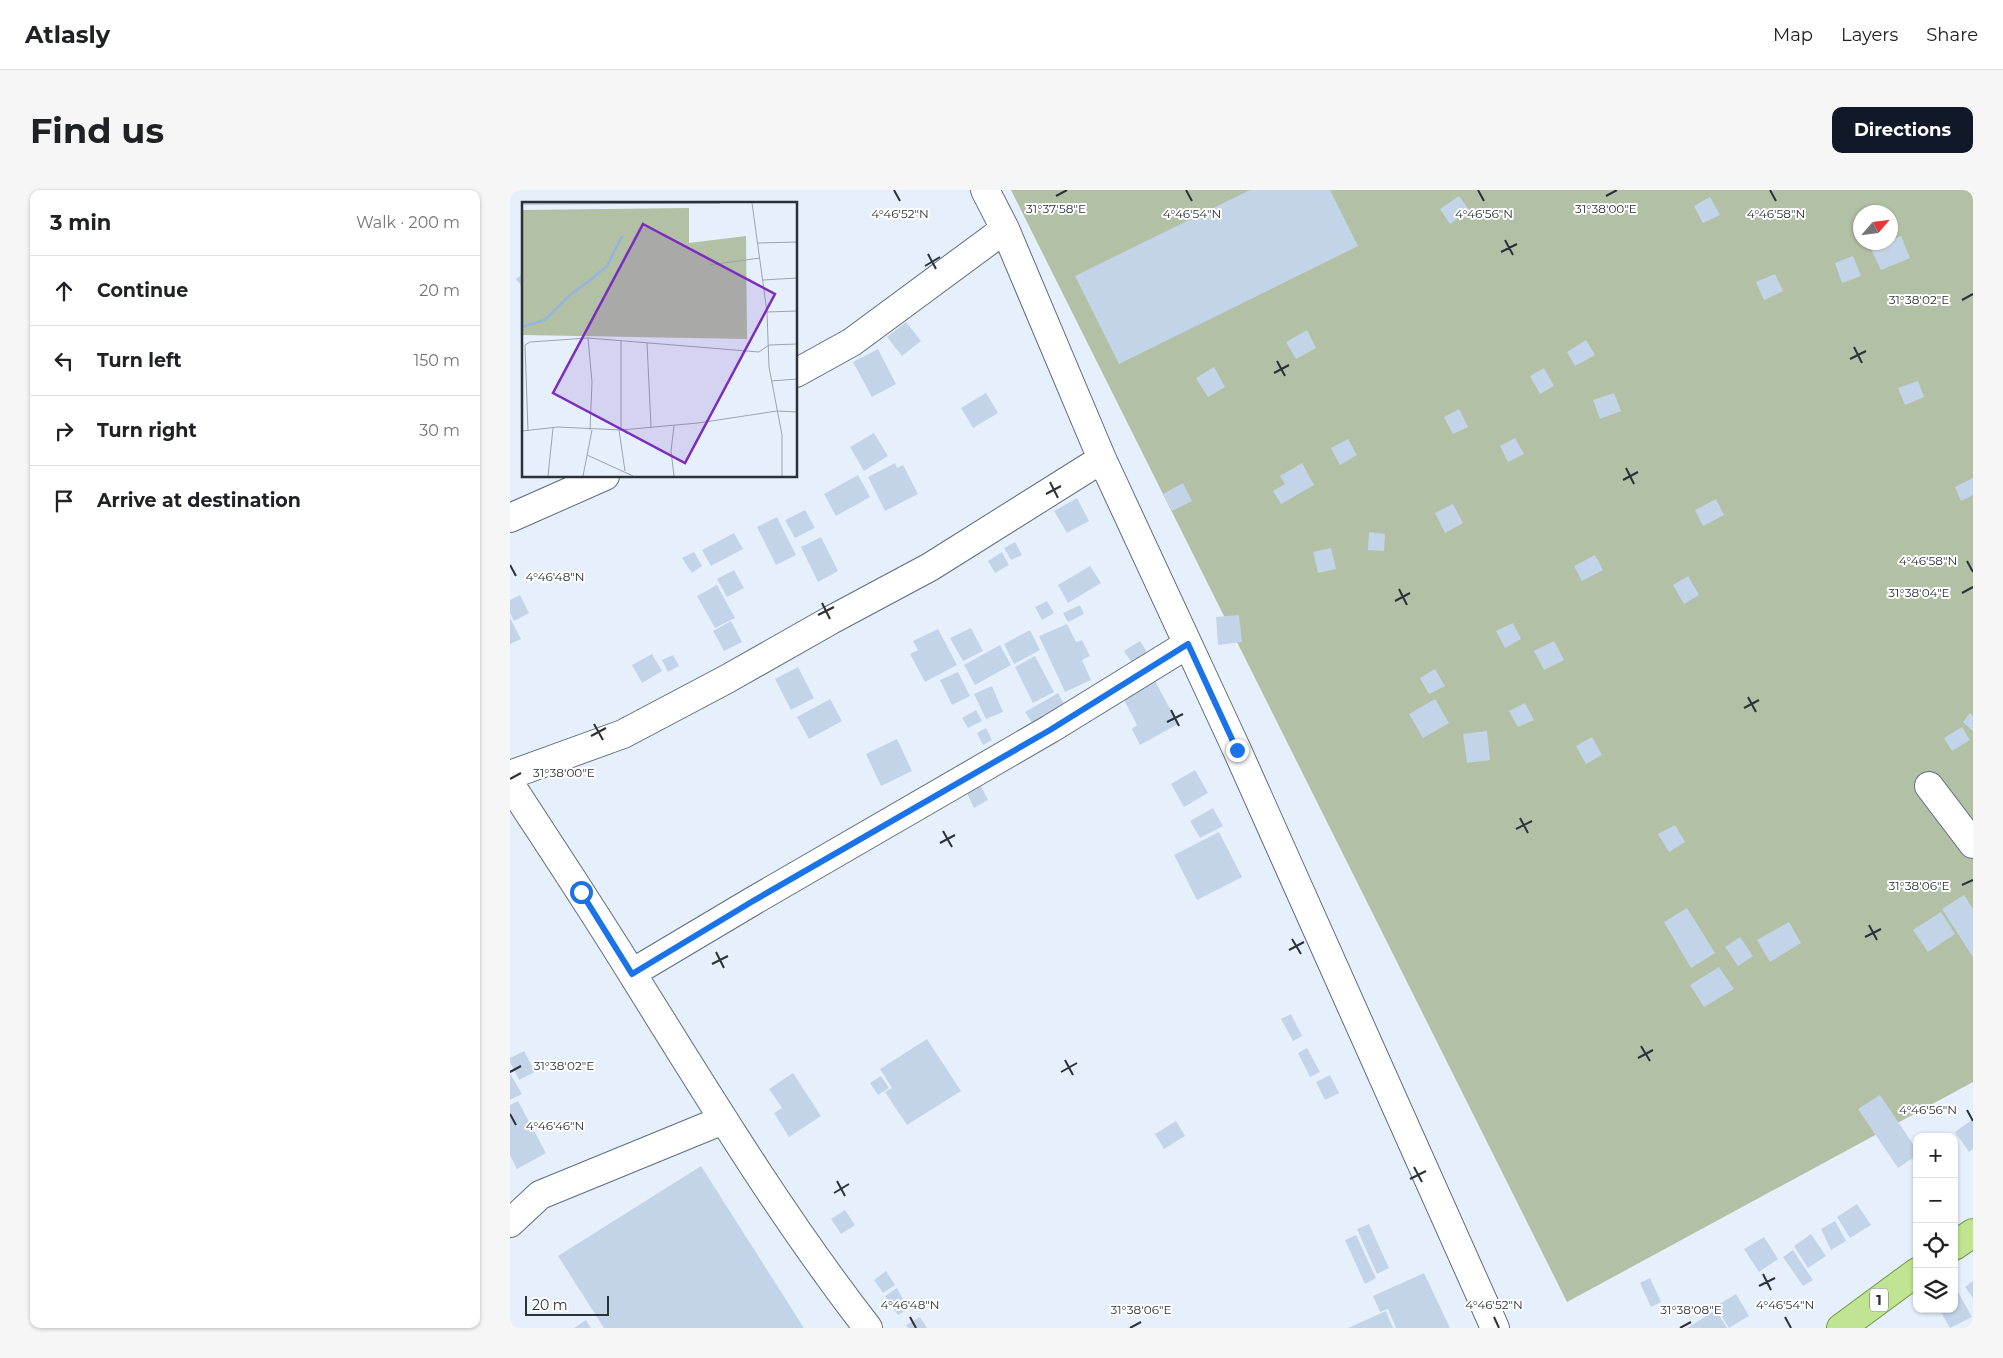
<!DOCTYPE html>
<meta charset="utf-8">
<style>
:root{--surface:#fff;--page:#f6f6f6;--text:#202124;--muted:#757577;--line:#e0e0e0;--accent:#111827}
body{margin:0;font-family:Montserrat,sans-serif;background:var(--page);color:var(--text)}
.controls{position:absolute;right:15px;bottom:15px;display:grid;overflow:hidden;border-radius:10px;box-shadow:0 1px 4px #0004}
.controls button{width:45px;height:45px;display:grid;place-items:center;padding:0;border:0;border-bottom:1px solid var(--line);background:var(--surface);color:var(--text);font:25px sans-serif}
.compass{position:absolute;left:1343px;top:15px;width:45px;height:45px;border-radius:50%;background:var(--surface);box-shadow:0 1px 4px #0004;rotate:62deg}
.scale{position:absolute;left:15px;bottom:12px;width:84px;box-sizing:border-box;padding-left:5px;border:2px solid #2b3139;border-top:0;font-size:14px;line-height:18px;white-space:nowrap;color:#2b3139;-webkit-text-stroke:4px #fff;paint-order:stroke}
.stop{position:absolute;width:15px;height:15px;margin:-11px;border:4px solid #1a73e8;border-radius:50%;background:#fff}
.stop.end{background:#1a73e8;border-color:#fff;box-shadow:0 1px 5px #0008}
.list{margin:0;padding:0;list-style:none}
h2{display:flex;justify-content:space-between;align-items:center;height:65px;margin:0;padding:0 20px;font-size:21px}
h2 small{font-size:16px;font-weight:400;color:var(--muted)}
.list li{display:grid;grid-template-columns:32px 1fr auto;gap:15px;align-items:center;box-sizing:border-box;height:70px;padding:0 20px;border-top:1px solid var(--line)}
.list b{display:block;font-size:19px;white-space:nowrap}
.list em{font-size:16px;font-style:normal;color:var(--muted)}
.icon{flex:none;width:28px;height:28px;fill:none;stroke:currentColor;stroke-width:2;stroke-linecap:round;stroke-linejoin:round}
.map{position:relative;flex:none;width:1463px;height:1138px;overflow:hidden;border-radius:10px}
header{display:flex;align-items:center;gap:30px;box-sizing:border-box;height:70px;padding:0 25px;background:var(--surface);border-bottom:1px solid var(--line)}
header strong{font-size:24px}
nav{display:flex;gap:28px;margin-inline-start:auto;font-size:18px}
.intro{display:flex;align-items:center;justify-content:space-between;box-sizing:border-box;height:120px;padding:0 30px}
h1{margin:0;font-size:35px}
.button{padding:12px 22px;border-radius:10px;background:var(--accent);color:#fff;font-size:18px;font-weight:700}
main{display:flex;gap:30px;padding:0 30px}
aside{flex:1;background:var(--surface);border-radius:10px;box-shadow:0 1px 4px #0004}
.map>svg:first-child{display:block}
.green{fill:#b2c0a5;fill-rule:evenodd}
.building{fill:#c4d4e8}
.lines{fill:none;stroke-linecap:round;stroke-linejoin:round}
.minor-casing{stroke:#5e6c7e;stroke-width:30}
.major-casing{stroke:#719a44;stroke-width:30}
.minor{stroke:#fff;stroke-width:28}
.major{stroke:#c1e492;stroke-width:28}
.route{stroke:#1a73e8;stroke-width:6}
.ticks{fill:none;stroke:#2b3139;stroke-width:2}
.labels{text-anchor:middle;stroke-width:4;stroke-linejoin:round;paint-order:stroke}
.shield{fill:#fff;stroke:#6b6f74;stroke-width:1}
.shield-label{font-size:14px;font-weight:bold;fill:#2b3139}
.inset-river{fill:none;stroke:#95b4dc;stroke-width:2.5}
.inset-road{fill:none;stroke:#9ba4ae;stroke-width:1}
.view{fill:#7b2cbf;fill-opacity:0.15;stroke:#7b2cbf;stroke-width:2.5}
.inset-edge{fill:none;stroke:#2b3139;stroke-width:2.5}
.ticks-label{font-size:12px;text-anchor:middle;fill:#2b3139;stroke:#fff;stroke-width:4;stroke-linejoin:round;paint-order:stroke}
</style>
<header>
<strong>Atlasly</strong>
<nav><a>Map</a><a>Layers</a><a>Share</a></nav>
</header>
<div class="intro"><h1>Find us</h1><a class="button">Directions</a></div>
<main>
<aside>
<h2>3 min<small>Walk · 200 m</small></h2>
<ul class="list">
<li><svg class="icon" aria-label="ahead" viewBox="0 0 24 24"><path d="M12 20V5M6 11l6-6 6 6"/></svg><div><b>Continue</b></div><em>20 m</em></li>
<li><svg class="icon" aria-label="left" viewBox="0 0 24 24"><path d="M17 20v-9H6M10 6l-5 5 5 5"/></svg><div><b>Turn left</b></div><em>150 m</em></li>
<li><svg class="icon" aria-label="right" viewBox="0 0 24 24"><path d="M7 20v-9h11M14 6l5 5-5 5"/></svg><div><b>Turn right</b></div><em>30 m</em></li>
<li><svg class="icon" aria-label="arrive" viewBox="0 0 24 24"><path d="M6 21V4h12l-3 4 3 4H6"/></svg><div><b>Arrive at destination</b></div></li>
</ul>
</aside>
<div class="map">
<svg width="1463" height="1138" viewBox="0 0 1463 1138">
<rect width="100%" height="100%" fill="#e6f0fc"/>
<!-- green -->
<path class="green" d="M501,0H1463V892L1057,1112ZM1350,22H1380V52H1350Z"/>
<!-- building -->
<path class="building" d="M740,0H820L848,56L609,174L565,86Z
M949,6L959,20L940,34L930,19Z
M1200,7L1210,25L1193,33L1184,16Z
M1391,46L1400,68L1371,80L1361,59L1380,52V51Z
M1343,66L1351,86L1332,93L1325,73Z
M14,82V99L6,89Z
M1265,84L1273,101L1254,110L1246,92Z
M396,132L411,151L392,166L377,147Z
M797,140L806,158L786,169L776,152Z
M1076,150L1085,165L1065,176L1057,162Z
M368,159L386,194L362,207L343,172Z
M704,177L715,197L698,207L686,188Z
M1034,178L1044,196L1030,204L1020,186Z
M1408,191L1414,207L1395,215L1388,198Z
M476,203L488,223L463,238L451,218Z
M1104,203L1111,221L1090,229L1083,210Z
M949,219L958,237L943,244L934,227Z
M364,243L378,266L354,281L340,257Z
M1005,248L1014,264L998,272L990,256Z
M838,249L847,265L830,275L821,258Z
M385,273L387,278L393,275L408,304L375,321L358,287Z
M792,273L804,295L771,314L763,301L775,294L770,286Z
M348,285L360,307L326,326L314,304Z
M1463,288V305L1451,311L1445,297Z
M673,293L682,311L662,321L653,304Z
M567,308L579,331L557,343L544,321Z
M1206,309L1214,325L1193,336L1185,320Z
M943,314L953,333L935,343L925,323Z
M295,320L305,338L285,348L275,330Z
M267,327L286,365L266,375L247,337Z
M859,342L875,344L874,361L858,360Z
M224,343L233,359L201,376L192,360Z
M311,347L328,381L308,392L291,357Z
M505,352L512,365L501,370L494,358Z
M821,358L826,379L808,383L803,362Z
M184,362L192,376L182,383L172,368Z
M492,362L499,375L485,383L478,371Z
M1085,365L1093,380L1072,391L1064,376Z
M580,376L591,393L558,413L548,395Z
M224,380L234,398L217,407L207,389Z
M1178,386L1189,405L1174,414L1163,395Z
M207,395L225,428L205,438L187,406Z
M10,405L19,423L4,431L0,423V410Z
M537,411L544,423L532,430L525,417Z
M570,415L574,424L558,432L553,423Z
M729,425L732,452L708,455L706,427Z
M0,428L11,449L0,454Z
M221,431L232,452L214,461L203,441Z
M1003,433L1011,449L995,458L986,441Z
M557,434L566,452L572,450L580,466L572,470L581,490L555,502L529,446Z
M461,438L473,461L453,471L440,448Z
M428,439L447,475L415,492L400,464L408,460L403,451Z
M520,440L530,460L504,474L494,454Z
M630,451L638,464L622,473L614,461Z
M1044,451L1054,470L1034,480L1024,461Z
M490,455L501,475L465,495L454,475Z
M142,464L152,481L132,493L122,475Z
M163,465L169,476L158,482L152,470Z
M525,466L544,502L523,513L505,477Z
M288,477L304,508L281,520L265,489Z
M925,479L935,496L919,504L910,488Z
M448,482L460,506L442,515L430,490Z
M644,489L668,534L630,555L622,539L627,535L612,506Z
M482,496L493,522L476,529L464,504Z
M548,503L555,516L523,534L515,522Z
M320,509L332,531L299,549L287,527Z
M925,509L939,533L913,548L899,524Z
M1015,513L1024,530L1008,537L999,521Z
M466,520L472,531L458,538L452,528Z
M1460,523L1463,526V541L1453,532Z
M1452,537L1460,550L1442,561L1434,548Z
M476,538L482,550L473,555L467,543Z
M977,541L980,570L957,573L953,544Z
M1082,547L1092,565L1076,574L1066,556Z
M387,549L402,581L371,596L356,564Z
M685,580L698,603L674,617L661,594Z
M471,596L478,610L464,618L457,603Z
M703,618L713,636L690,648L680,631Z
M1165,635L1175,652L1159,662L1148,644Z
M709,642L732,687L687,710L664,665Z
M1454,705L1463,719V767L1432,719Z
M1177,718L1205,763L1181,778L1154,732Z
M1431,722L1445,744L1418,762L1403,740Z
M1279,732L1291,753L1260,772L1247,750Z
M1230,747L1243,766L1228,776L1215,757Z
M1209,777L1224,799L1194,817L1180,795Z
M781,824L792,846L783,851L771,829Z
M417,849L451,901L397,935L375,902L382,898L370,879Z
M797,858L810,882L800,887L788,863Z
M14,861L25,882L9,890L0,872V868Z
M283,883L311,926L279,947L264,923L272,918L259,899Z
M0,885H1L12,904L0,910Z
M820,885L829,903L815,910L806,892Z
M371,886L379,898L368,905L360,893Z
M1370,905L1407,960V965L1388,978L1348,919Z
M8,911L36,963L7,979L0,965V915Z
M1463,929V959L1459,962L1445,942Z
M666,931L675,946L654,959L645,944Z
M191,976L294,1138H94L48,1066Z
M1347,1014L1361,1035L1340,1048L1327,1027Z
M335,1020L345,1035L331,1044L321,1029Z
M1325,1031L1336,1051L1321,1060L1311,1039Z
M859,1034L879,1078L867,1084L847,1039Z
M1301,1044L1316,1066L1298,1078L1284,1056Z
M846,1045L866,1088L855,1094L835,1050Z
M1254,1047L1268,1069L1249,1082L1234,1059Z
M1283,1060L1303,1090L1293,1096L1273,1067Z
M376,1081L385,1095L373,1103L364,1090Z
M914,1083L940,1138H886L878,1119L870,1122L863,1106Z
M1140,1088L1151,1112L1141,1117L1130,1093Z
M1463,1091V1108L1455,1097Z
M387,1098L398,1119L388,1125L375,1106Z
M1448,1102L1462,1127L1440,1138L1429,1119H1444V1104Z
M1226,1104L1239,1126L1219,1138L1206,1116Z
M1206,1120L1217,1138H1177Z
M876,1121L883,1138H838Z
M410,1127L417,1138H398L396,1135Z
M76,1130L81,1138H64Z"/>
<g class="lines">
<defs>
<path id="minor" d="M475,0L495,39L592,269L727,560L985,1138
M286,183L342,152L495,39
M0,328L95,286
M0,585L113,544L217,489L321,430L420,377L592,269
M0,594C41,657 83,720 123,785C198,905 271,1026 358,1138
M1419,596L1463,654
M122,783L243,711L540,539L678,454
M0,1033L30,1005L213,930"/>
<path id="major" d="M1444,1056L1463,1043
M1331,1138L1407,1082"/>
</defs>
<!-- minor casing -->
<use href="#minor" class="minor-casing"/>
<!-- major casing -->
<use href="#major" class="major-casing"/>
<!-- minor -->
<use href="#minor" class="minor"/>
<!-- major -->
<use href="#major" class="major"/>
</g>
<g class="lines">
<!-- route -->
<path class="route" d="M71,702L122,784L243,711L540,540L678,454L727,560"/>
</g>
<!-- ticks -->
<path class="ticks" d="M384,0L390,11M676,0L682,11M968,0L974,11M1260,0L1266,11M546,6L557,0M1096,6L1107,0M995,50L1003,65M991,62L1007,54M418,64L426,79M415,76L430,67M1452,110L1463,104M1344,157L1352,173M1340,169L1356,161M767,171L775,186M764,183L779,175M1116,278L1124,294M1113,290L1128,282M540,292L548,308M536,304L551,296M1457,371L1463,382M0,375L6,386M889,399L897,415M1452,403L1463,397M885,411L900,403M312,413L320,429M308,425L324,417M1238,507L1246,522M1234,518L1249,510M661,520L669,536M657,532L673,524M84,534L93,550M81,546L96,538M0,589L11,583M1010,628L1018,643M1006,639L1022,631M433,641L442,657M430,653L445,645M1452,695L1463,690M1359,735L1367,750M1355,747L1371,739M782,749L791,764M779,760L794,752M206,762L214,778M202,774L218,766M1131,856L1140,871M1128,868L1143,860M555,870L563,885M0,882L11,876M551,882L567,873M1457,920L1463,931M0,924L6,935M904,977L912,992M900,989L916,981M327,991L335,1006M324,1003L339,994M1253,1084L1261,1100M1249,1096L1265,1088M400,1127L406,1138M984,1127L989,1138M1275,1127L1281,1138M620,1138L631,1132M1170,1138L1181,1132"/>
<g class="labels">
<!-- shield labels -->
<rect class="shield" x="1360" y="1098.5" width="18" height="23" rx="4"/>
<g class="shield-label">
<text x="1369" y="1115">1</text>
</g>
</g>
<!-- overview -->
<g transform="translate(12 12)">
<rect width="275" height="275" fill="#e6f0fc"/>
<path d="M167,6V41L224,34L225,137L0,133V8Z" fill="#b2c0a5"/>
<path class="inset-river" d="M0,125L23,118L48,93L72,75L85,64L100,34"/>
<path class="inset-road" d="M230,1L245,110L247,165L260,233V274M0,2L198,1M236,41L275,40M187,63L238,56M241,78L275,76M245,110L275,109M66,136L70,180L68,228M99,139V228M125,141L129,225M249,179L275,177M152,224L149,249L152,274M97,228L103,269M0,229L36,225L99,228L176,221L255,209L275,210M6,229L3,143L8,140L66,136L237,150L247,143L275,142M65,253L111,274M26,274L31,226M61,274L70,228"/>
<path class="view" d="M121,22L253,92L163,261L31,191Z"/>
<rect width="275" height="275" class="inset-edge"/>
</g>
<g class="ticks-label">
<text x="546" y="23">31°37'58"E</text>
<text x="1096" y="23">31°38'00"E</text>
<text x="390" y="28">4°46'52"N</text>
<text x="682" y="28">4°46'54"N</text>
<text x="974" y="28">4°46'56"N</text>
<text x="1266" y="28">4°46'58"N</text>
<text x="1409" y="114">31°38'02"E</text>
<text x="1418" y="375">4°46'58"N</text>
<text x="45" y="391">4°46'48"N</text>
<text x="1409" y="407">31°38'04"E</text>
<text x="54" y="587">31°38'00"E</text>
<text x="1409" y="700">31°38'06"E</text>
<text x="54" y="880">31°38'02"E</text>
<text x="1418" y="924">4°46'56"N</text>
<text x="45" y="940">4°46'46"N</text>
<text x="400" y="1119">4°46'48"N</text>
<text x="984" y="1119">4°46'52"N</text>
<text x="1275" y="1119">4°46'54"N</text>
<text x="631" y="1124">31°38'06"E</text>
<text x="1181" y="1124">31°38'08"E</text>
</g>
</svg>
<div class="controls">
<button>+</button>
<button>−</button>
<button><svg class="icon" aria-label="locate" viewBox="0 0 24 24"><circle cx="12" cy="12" r="6"/><path d="M12 2v4M12 18v4M2 12h4M18 12h4"/></svg></button>
<button><svg class="icon" aria-label="layers" viewBox="0 0 24 24"><path d="M12 4l9 5-9 5-9-5zM3 14l9 5 9-5"/></svg></button>
</div>
<svg class="compass" viewBox="-18 -18 36 36"><path d="M0-13l5 13h-10z" fill="#e53935"/><path d="M0 13l5-13h-10z" fill="#757577"/></svg>
<div class="scale">20 m</div>
<div class="stop" style="left:71px;top:702px"></div>
<div class="stop end" style="left:727px;top:560px"></div>
</div>
</main>
